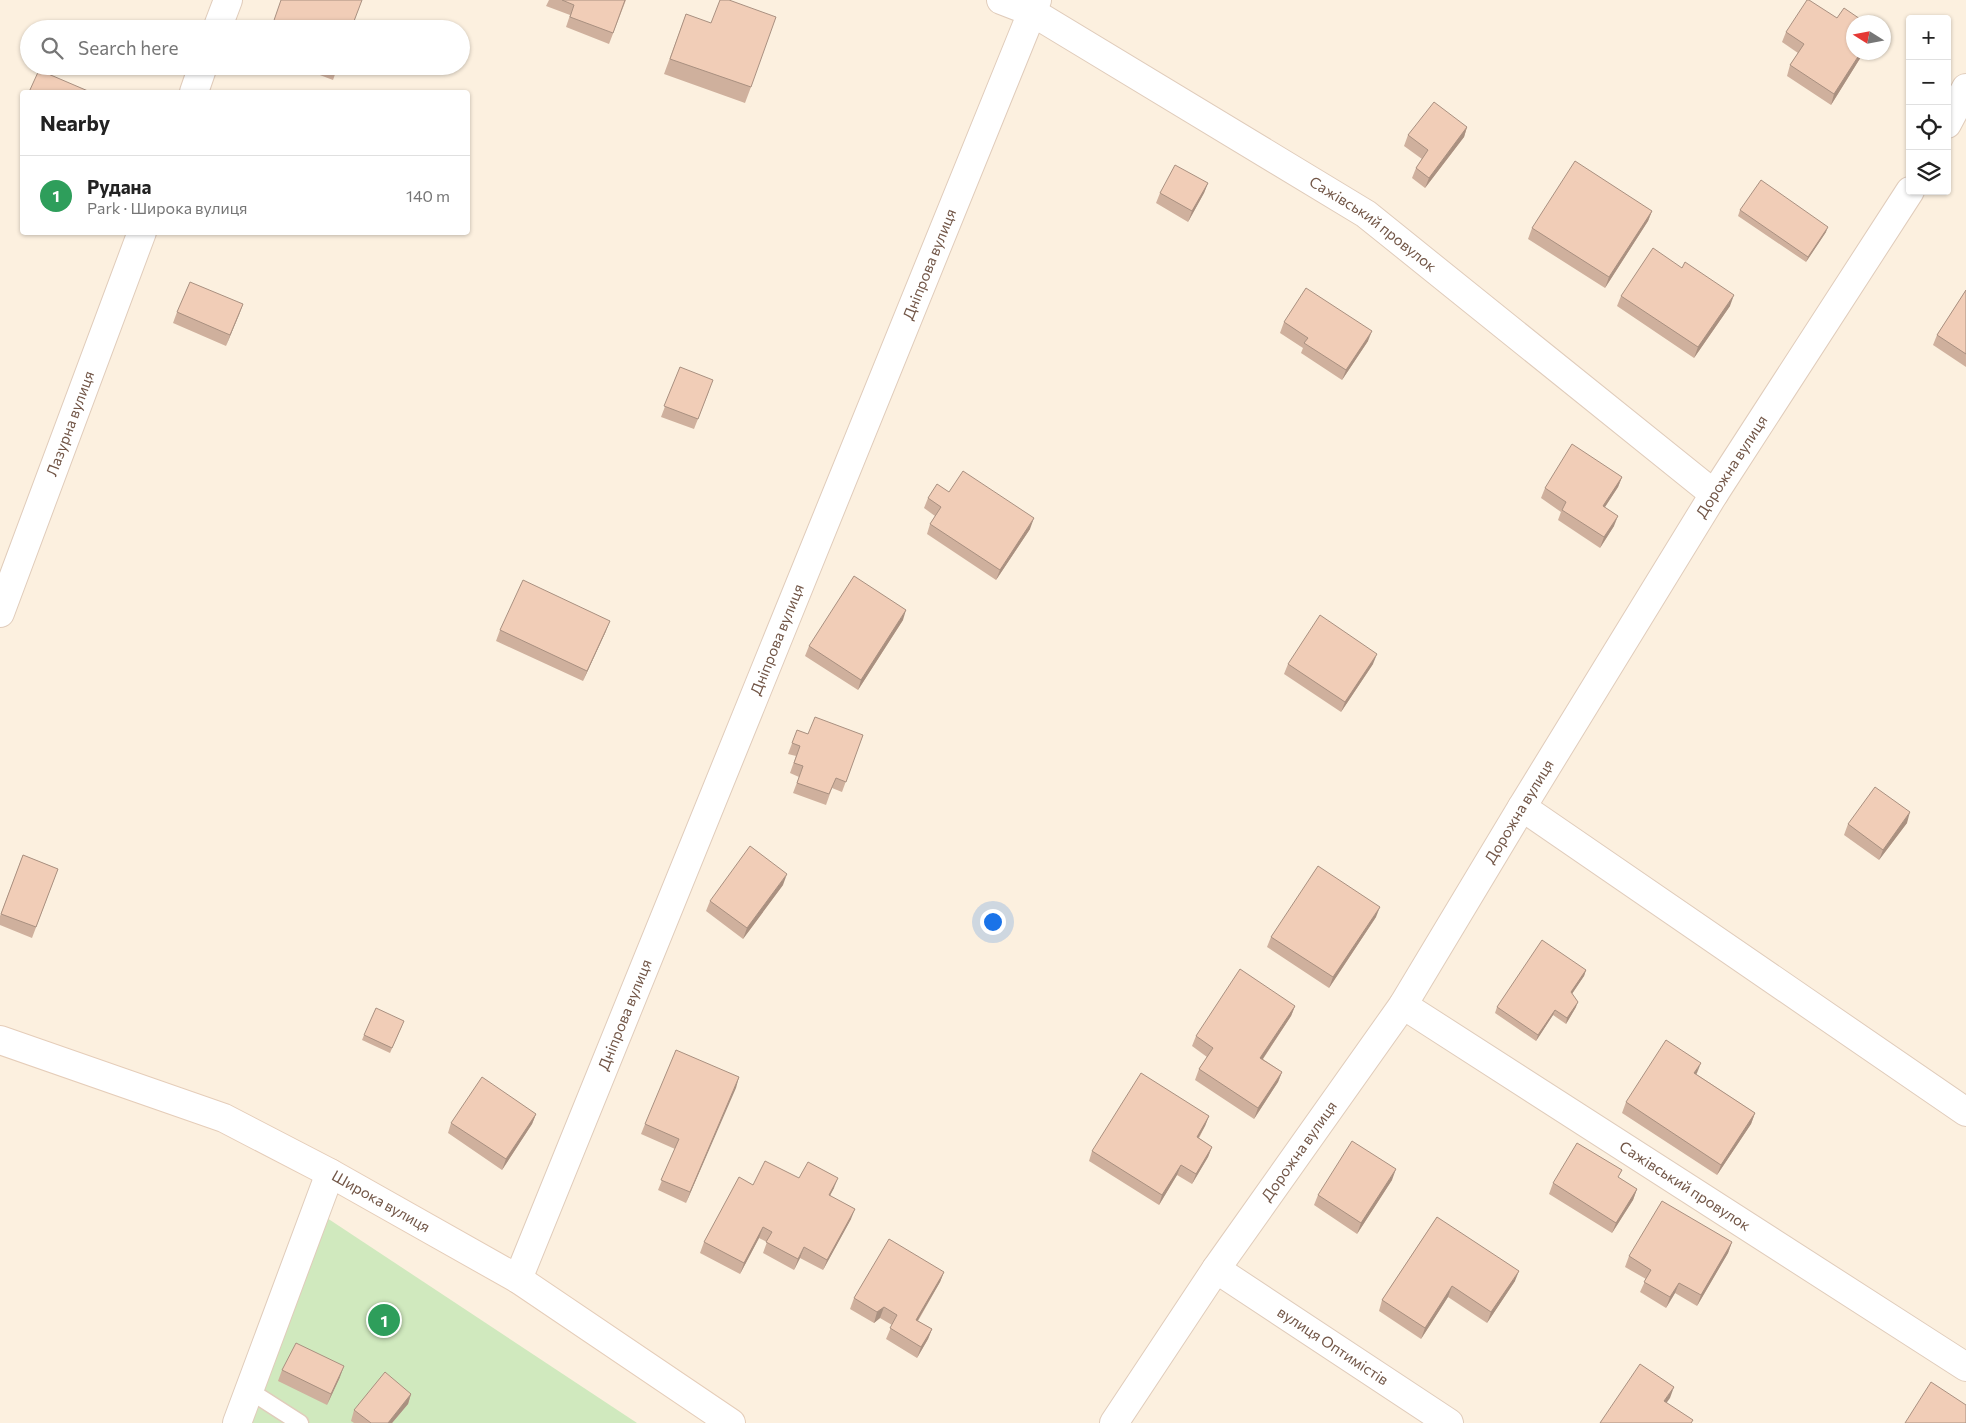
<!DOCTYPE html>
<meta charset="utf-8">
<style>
:root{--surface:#fff;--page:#f2f2f2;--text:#222;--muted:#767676;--line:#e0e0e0;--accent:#ea580c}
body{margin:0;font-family:Commissioner,sans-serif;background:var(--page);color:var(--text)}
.controls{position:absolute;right:15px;top:15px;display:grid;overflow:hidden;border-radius:5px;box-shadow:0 1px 4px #0004}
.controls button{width:45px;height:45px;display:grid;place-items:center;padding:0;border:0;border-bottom:1px solid var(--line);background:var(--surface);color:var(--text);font:25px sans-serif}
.compass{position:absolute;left:1846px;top:15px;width:45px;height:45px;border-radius:50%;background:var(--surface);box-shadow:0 1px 4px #0004;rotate:281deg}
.you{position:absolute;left:992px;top:921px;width:18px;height:18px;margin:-12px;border:4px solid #fff;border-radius:50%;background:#1a73e8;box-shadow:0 0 0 8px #1a73e833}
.badge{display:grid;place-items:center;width:32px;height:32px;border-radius:50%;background:var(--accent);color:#fff;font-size:16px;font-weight:700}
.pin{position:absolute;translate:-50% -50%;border:2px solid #fff;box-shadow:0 1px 5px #0006}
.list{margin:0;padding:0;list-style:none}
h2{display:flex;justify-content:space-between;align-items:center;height:65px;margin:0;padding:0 20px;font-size:21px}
h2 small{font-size:16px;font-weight:400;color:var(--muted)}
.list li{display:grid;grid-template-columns:32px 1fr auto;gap:15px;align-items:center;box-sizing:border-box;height:80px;padding:0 20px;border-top:1px solid var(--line)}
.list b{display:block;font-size:19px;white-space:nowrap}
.list p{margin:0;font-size:16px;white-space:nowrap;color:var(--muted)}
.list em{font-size:16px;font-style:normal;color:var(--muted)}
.icon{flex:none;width:28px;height:28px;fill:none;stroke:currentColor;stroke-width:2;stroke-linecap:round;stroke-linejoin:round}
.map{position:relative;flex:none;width:1966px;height:1423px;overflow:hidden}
.search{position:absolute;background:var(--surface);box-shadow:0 1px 4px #0004;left:20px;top:20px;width:450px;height:55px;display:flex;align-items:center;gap:12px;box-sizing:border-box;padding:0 18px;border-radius:28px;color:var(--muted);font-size:19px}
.panel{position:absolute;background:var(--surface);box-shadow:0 1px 4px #0004;left:20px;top:90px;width:450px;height:145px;border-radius:5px}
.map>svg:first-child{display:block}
.green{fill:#d0e9be}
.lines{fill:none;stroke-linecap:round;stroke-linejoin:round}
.lane-casing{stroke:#e0ccbb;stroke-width:19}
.street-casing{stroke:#e0ccbb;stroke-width:30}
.secondary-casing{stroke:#e5cdb9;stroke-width:30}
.lane{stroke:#fff;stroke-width:16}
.street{stroke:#fff;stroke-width:28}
.secondary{stroke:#fff;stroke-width:28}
.wall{fill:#cfb09d}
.shaded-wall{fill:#a99080}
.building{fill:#f1cdb7;stroke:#a99080}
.labels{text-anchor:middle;stroke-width:4;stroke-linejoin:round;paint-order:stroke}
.street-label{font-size:15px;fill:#725647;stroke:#fff4e5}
</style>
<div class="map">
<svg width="1966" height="1423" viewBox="0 0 1966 1423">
<rect width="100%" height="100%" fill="#fcf0df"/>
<!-- green -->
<path class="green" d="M327,1218L637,1423H242Z"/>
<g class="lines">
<defs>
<path id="lane" d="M250,1391L300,1423"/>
<g id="street">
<path id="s1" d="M1001,0L1032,12L1366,214L1714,494"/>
<path d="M217,29L228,0"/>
<path d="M194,92L203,66"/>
<path d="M1947,124L1966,88"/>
<path id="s2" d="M0,613L142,232"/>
<path d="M1522,807L1966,1112"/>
<path id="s3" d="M1403,1005L1966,1367"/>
<path id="s4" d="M1216,1269L1449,1423"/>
<path id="s5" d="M518,1279L1037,0"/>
<path d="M237,1423L330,1173"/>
<path id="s6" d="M1114,1423L1216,1269L1403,1005L1522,807L1714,494L1910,191"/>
</g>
<g id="secondary">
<path id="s7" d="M0,1040L224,1118L330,1173L518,1279L731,1423"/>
</g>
</defs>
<!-- lane casing -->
<use href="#lane" class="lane-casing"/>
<!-- street casing -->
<use href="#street" class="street-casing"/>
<!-- secondary casing -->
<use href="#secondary" class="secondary-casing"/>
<!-- lane -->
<use href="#lane" class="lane"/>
<!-- street -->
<use href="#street" class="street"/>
<!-- secondary -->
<use href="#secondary" class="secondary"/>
</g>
<!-- wall -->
<path class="wall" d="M549,0H626L609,44L566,27L570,15L546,6Z
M686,14L751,87L745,103L664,74Z
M1837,18L1854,22V52H1864L1831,105L1787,76L1790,65L1798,53L1782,42L1786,32Z
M296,66H338L333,80Z
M1467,127L1464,137L1425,188L1412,178L1416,168L1422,159L1404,146L1408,135Z
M1208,183L1204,193L1188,222L1156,203L1160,193Z
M1740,210L1826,232L1806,262L1738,216Z
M1652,211L1648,221L1605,288L1528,239L1532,228Z
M1966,290V367L1933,345L1937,335Z
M1621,296L1730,306L1694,358L1617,306Z
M243,304L226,346L173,323L177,312Z
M1284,322L1368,341L1342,380L1301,353L1303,348L1280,333Z
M680,367L709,391L694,429L661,417Z
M1622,477L1618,487L1605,507L1614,526L1600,548L1558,520L1561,512L1541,498L1545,488Z
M949,492L1030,529L996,580L927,534L930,524L935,516L924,508L928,498Z
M903,620L858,690L805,656L809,646Z
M500,630L606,631L583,681L496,641Z
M1288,664H1373L1341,712L1284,674Z
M797,730L808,734L863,735L842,792L832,788L826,805L793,793L799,777L790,773L796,756L788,754Z
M1907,823L1879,860L1844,835L1848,824Z
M23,855L58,869L32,938L0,925V916Z
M783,885L743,939L706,911L710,901Z
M1376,917L1329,988L1267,947L1271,937Z
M1586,970L1584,976L1572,994L1576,1007L1566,1024L1553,1015L1536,1041L1495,1013L1497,1007Z
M1295,1006L1291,1016L1263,1059L1282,1072L1278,1082L1254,1119L1195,1080L1199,1069L1207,1057L1192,1046L1196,1036Z
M402,1026L390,1053L362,1040L364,1035Z
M1697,1073L1696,1074L1755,1113L1751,1124L1717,1175L1622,1113L1626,1102Z
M739,1077L686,1203L658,1190L675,1149L641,1134L645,1124Z
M536,1114L532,1124L502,1170L448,1133L451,1123Z
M1209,1116L1205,1126L1199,1138L1212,1147L1208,1157L1192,1184L1177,1175L1159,1205L1089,1161L1092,1151Z
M799,1178L834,1188L830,1195L851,1219L823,1270L800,1258L794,1270L763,1253L767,1242L759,1238L740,1274L700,1253L704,1242L753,1185Z
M1619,1178L1637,1189L1633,1200L1612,1233L1549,1194L1553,1183Z
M1392,1180L1357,1234L1314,1205L1318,1195Z
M1437,1217L1515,1281L1487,1323L1448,1297L1421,1339L1379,1311L1382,1300Z
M1732,1242L1728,1253L1697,1306L1675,1293L1666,1308L1640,1292L1646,1279L1625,1267L1629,1256Z
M944,1272L940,1282L918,1321L932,1329L928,1339L917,1358L886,1339L892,1325L880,1318L874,1323L850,1309L854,1298Z
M282,1370L340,1377L327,1405L278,1381Z
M411,1394L408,1404L392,1423H354L351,1421L354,1410Z"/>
<!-- shaded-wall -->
<path class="shaded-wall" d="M1861,52H1864L1831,105L1834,94Z
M1467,127L1464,137L1425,188L1429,178Z
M1208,183L1204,193L1188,222L1192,211Z
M1652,211L1648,221L1605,288L1609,277Z
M1828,227L1826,232L1806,262L1808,257Z
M1734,295L1730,306L1694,358L1698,347Z
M243,304L239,315L226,346L230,335Z
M1372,331L1368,341L1342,380L1346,370Z
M1622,477L1618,487L1599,516L1603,506Z
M1618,516L1614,526L1600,548L1604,537Z
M1034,518L1030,529L996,580L1000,570Z
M906,610L903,620L858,690L861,680Z
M610,621L606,631L583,681L587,671Z
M1377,654L1373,664L1341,712L1345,702Z
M1910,812L1907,823L1879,860L1883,850Z
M787,874L783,885L743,939L747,928Z
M1380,907L1376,917L1329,988L1333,977Z
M1586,970L1584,976L1569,998L1571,992Z
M1578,1002L1576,1007L1566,1024L1567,1018Z
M1295,1006L1291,1016L1256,1069L1260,1058Z
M1555,1010L1553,1015L1536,1041L1538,1035Z
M1701,1063L1697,1073L1690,1083L1694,1073Z
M1282,1072L1278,1082L1254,1119L1258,1108Z
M739,1077L736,1088L686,1203L690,1192Z
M1755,1113L1751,1124L1717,1175L1721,1165Z
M536,1114L532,1124L502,1170L506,1159Z
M1209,1116L1205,1126L1193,1147L1197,1137Z
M1212,1147L1208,1157L1192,1184L1196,1174Z
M1181,1165L1177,1175L1159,1205L1162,1195Z
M1396,1169L1392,1180L1357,1234L1361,1223Z
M838,1178L834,1188L825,1205L829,1195Z
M1637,1189L1633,1200L1612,1233L1616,1223Z
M855,1209L851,1219L823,1270L827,1260Z
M763,1227L759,1238L740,1274L744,1263Z
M1732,1242L1728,1253L1697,1306L1701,1295Z
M804,1247L800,1258L794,1270L798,1259Z
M1519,1271L1515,1281L1487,1323L1491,1312Z
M944,1272L940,1282L912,1330L916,1320Z
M1679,1283L1675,1293L1666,1308L1670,1297Z
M1452,1286L1448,1297L1421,1339L1425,1328Z
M884,1307L880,1318L874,1323L877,1312Z
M932,1329L928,1339L917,1358L921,1347Z
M344,1366L340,1377L327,1405L331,1394Z
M1674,1387L1670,1398L1660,1412L1664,1401Z
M411,1394L408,1404L392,1423H388Z"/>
<!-- building -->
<path class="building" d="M281,0H362L351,29H271Z
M562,0H625L613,33L570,17L574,5Z
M720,0H729L776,17L751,87L670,59L686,14L711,23Z
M1807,0H1809L1837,18L1844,8L1863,21L1862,22H1854V52H1861L1834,94L1790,65L1804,44L1786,32Z
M39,70L88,91V92H29Z
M1434,102L1467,127L1429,178L1416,168L1428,150L1408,135Z
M1575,161L1652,211L1609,277L1532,228Z
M1175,165L1208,183L1192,211L1160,193Z
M1761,180L1828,227L1808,257L1740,210Z
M1653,248L1682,268L1685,262L1734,295L1698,347L1621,296Z
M190,282L243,304L230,335L177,312Z
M1306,288L1372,331L1346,370L1304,343L1308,338L1284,322Z
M1966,290V354L1937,335Z
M680,367L713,380L698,419L664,406Z
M1572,444L1622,477L1603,506L1618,516L1604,537L1562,510L1566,502L1545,488Z
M963,471L1034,518L1000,570L930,524L941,507L928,498L937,484L949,492Z
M854,576L906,610L861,680L809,646Z
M523,580L610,621L587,671L500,630Z
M1320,615L1377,654L1345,702L1288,664Z
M815,717L863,735L846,782L836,778L829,794L797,783L803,766L794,763L800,746L792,743L797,730L808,734Z
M1875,787L1910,812L1883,850L1848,824Z
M750,846L787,874L747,928L710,901Z
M23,855L58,869L36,927L1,914Z
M1318,866L1380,907L1333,977L1271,937Z
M1542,940L1586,970L1571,992L1578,1002L1567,1018L1555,1010L1538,1035L1497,1007Z
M1240,969L1295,1006L1260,1058L1282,1072L1258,1108L1199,1069L1213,1048L1196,1036Z
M376,1008L404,1021L392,1048L364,1035Z
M1666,1040L1701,1063L1694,1073L1755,1113L1721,1165L1626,1102Z
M676,1050L739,1077L690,1192L661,1180L679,1139L645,1124Z
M1141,1073L1209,1116L1197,1137L1212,1147L1196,1174L1181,1165L1162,1195L1092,1151Z
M482,1077L536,1114L506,1159L451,1123Z
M1352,1141L1396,1169L1361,1223L1318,1195Z
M1577,1143L1622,1170L1618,1177L1637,1189L1616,1223L1553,1183Z
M765,1161L799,1178L808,1162L838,1178L829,1195L855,1209L827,1260L804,1247L798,1259L766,1242L772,1232L763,1227L744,1263L704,1242L739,1177L753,1185Z
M1662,1201L1732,1242L1701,1295L1679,1283L1670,1297L1644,1282L1651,1270L1629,1256Z
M1437,1217L1519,1271L1491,1312L1452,1286L1425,1328L1382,1300Z
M889,1239L944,1272L916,1320L932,1329L921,1347L890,1328L897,1315L884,1307L877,1312L854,1298Z
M296,1343L344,1366L331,1394L282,1370Z
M1640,1364L1674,1387L1664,1401L1693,1420L1691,1423H1600Z
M385,1372L411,1394L388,1423H371L354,1410Z
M1931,1382L1966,1405V1423H1905Z"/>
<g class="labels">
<!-- street labels -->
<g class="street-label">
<text dy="5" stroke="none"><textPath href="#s1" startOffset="435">Сажівський провулок</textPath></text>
<text dy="5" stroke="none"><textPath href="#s5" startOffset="1095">Дніпрова вулиця</textPath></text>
<text dy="5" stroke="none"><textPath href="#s2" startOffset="202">Лазурна вулиця</textPath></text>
<text dy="5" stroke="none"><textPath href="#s6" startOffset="1139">Дорожна вулиця</textPath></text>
<text dy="5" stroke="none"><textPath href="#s5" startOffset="690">Дніпрова вулиця</textPath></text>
<text dy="5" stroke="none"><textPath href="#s6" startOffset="734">Дорожна вулиця</textPath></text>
<text dy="5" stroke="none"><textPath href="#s5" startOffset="285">Дніпрова вулиця</textPath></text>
<text dy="5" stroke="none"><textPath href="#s6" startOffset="329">Дорожна вулиця</textPath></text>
<text dy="5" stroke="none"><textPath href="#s3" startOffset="335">Сажівський провулок</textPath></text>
<text dy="5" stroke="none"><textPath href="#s7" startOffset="415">Широка вулиця</textPath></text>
<text dy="5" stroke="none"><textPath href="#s4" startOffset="140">вулиця Оптимістів</textPath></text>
</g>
</g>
</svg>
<div class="controls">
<button>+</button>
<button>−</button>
<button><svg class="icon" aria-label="locate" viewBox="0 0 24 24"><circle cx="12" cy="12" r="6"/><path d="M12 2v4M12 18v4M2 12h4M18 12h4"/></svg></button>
<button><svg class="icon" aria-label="layers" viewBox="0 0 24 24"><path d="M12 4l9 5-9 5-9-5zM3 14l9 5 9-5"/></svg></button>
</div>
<svg class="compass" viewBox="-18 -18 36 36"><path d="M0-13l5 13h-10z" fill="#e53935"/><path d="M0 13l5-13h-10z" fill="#767676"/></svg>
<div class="you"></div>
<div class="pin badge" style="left:384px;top:1320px;background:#2e9e5b">1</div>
<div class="search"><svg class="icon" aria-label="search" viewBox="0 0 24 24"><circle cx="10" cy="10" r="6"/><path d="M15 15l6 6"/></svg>Search here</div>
<section class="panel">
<h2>Nearby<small></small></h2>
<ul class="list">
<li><span class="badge" style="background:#2e9e5b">1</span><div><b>Рудана</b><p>Park · Широка вулиця</p></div><em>140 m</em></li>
</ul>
</section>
</div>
